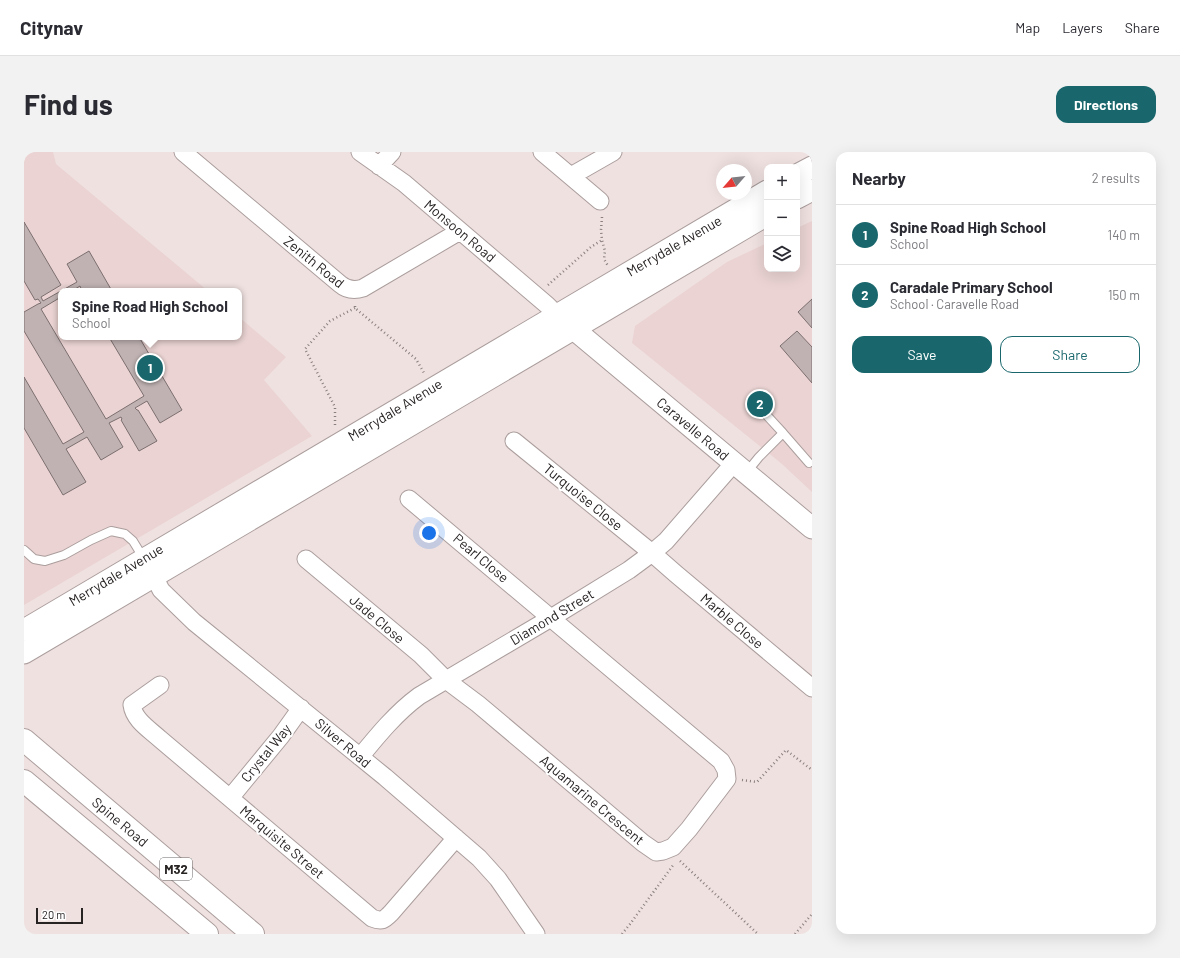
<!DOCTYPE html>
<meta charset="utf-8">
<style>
:root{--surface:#fff;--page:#f2f2f3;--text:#2b2b33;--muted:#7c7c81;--line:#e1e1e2;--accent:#19676c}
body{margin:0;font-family:Barlow,sans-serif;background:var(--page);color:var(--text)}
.controls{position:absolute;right:12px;top:12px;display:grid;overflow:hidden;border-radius:8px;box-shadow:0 4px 16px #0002}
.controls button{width:36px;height:36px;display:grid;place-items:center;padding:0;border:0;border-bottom:1px solid var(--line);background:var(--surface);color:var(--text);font:20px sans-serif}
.compass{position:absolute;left:692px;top:12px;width:36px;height:36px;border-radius:50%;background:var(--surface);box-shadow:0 4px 16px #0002;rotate:242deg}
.scale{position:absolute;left:12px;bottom:10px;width:47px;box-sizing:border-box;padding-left:4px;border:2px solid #282323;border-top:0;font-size:11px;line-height:14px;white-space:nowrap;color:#282323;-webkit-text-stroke:3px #fff;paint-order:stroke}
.you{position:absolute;left:405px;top:381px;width:14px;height:14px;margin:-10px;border:3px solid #fff;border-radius:50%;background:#1a73e8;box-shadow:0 0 0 6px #1a73e833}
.badge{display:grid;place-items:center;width:26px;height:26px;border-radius:50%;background:var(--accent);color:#fff;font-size:13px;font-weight:700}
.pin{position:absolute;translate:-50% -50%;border:2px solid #fff;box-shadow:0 1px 4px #0006}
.popup{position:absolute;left:34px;top:136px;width:184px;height:52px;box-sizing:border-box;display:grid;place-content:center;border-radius:8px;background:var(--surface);filter:drop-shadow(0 1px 3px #0005);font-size:13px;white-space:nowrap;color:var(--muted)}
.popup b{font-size:15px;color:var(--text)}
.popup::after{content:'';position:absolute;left:50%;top:100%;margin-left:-8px;border:8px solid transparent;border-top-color:var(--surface)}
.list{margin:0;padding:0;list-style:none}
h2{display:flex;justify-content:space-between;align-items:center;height:52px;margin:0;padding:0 16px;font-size:17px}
h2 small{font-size:13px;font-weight:400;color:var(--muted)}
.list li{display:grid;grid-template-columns:26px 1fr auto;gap:12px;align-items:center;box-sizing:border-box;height:60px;padding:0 16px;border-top:1px solid var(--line)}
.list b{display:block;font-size:15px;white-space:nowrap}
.list p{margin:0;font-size:13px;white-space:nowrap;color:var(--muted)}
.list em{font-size:13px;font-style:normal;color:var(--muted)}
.actions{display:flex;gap:8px;padding:12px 16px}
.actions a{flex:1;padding:9px 0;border:1px solid var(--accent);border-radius:12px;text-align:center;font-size:14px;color:var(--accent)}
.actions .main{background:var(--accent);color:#fff}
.icon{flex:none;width:22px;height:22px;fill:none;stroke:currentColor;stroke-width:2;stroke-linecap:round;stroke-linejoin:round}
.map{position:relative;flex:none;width:788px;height:782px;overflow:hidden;border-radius:12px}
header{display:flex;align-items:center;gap:24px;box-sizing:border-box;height:56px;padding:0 20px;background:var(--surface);border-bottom:1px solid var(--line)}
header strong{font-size:19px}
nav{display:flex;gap:22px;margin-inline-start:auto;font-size:14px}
.intro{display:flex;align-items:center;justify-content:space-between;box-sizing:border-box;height:96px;padding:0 24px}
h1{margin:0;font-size:28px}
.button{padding:10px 18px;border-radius:12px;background:var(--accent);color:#fff;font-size:14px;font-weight:700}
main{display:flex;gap:24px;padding:0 24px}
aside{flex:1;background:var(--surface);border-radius:12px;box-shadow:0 4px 16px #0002}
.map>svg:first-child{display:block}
.built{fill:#ead3d2}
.building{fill:#c0b2b2;stroke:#7c6f6f}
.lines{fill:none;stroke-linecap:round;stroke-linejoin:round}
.service-casing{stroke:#ab9e9d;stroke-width:10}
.minor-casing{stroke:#ab9e9d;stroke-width:19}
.tertiary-casing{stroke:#ab9e9d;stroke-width:23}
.primary-casing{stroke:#ab9e9d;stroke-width:24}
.path{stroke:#897f7f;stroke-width:2.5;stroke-dasharray:1 3;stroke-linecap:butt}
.service{stroke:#fff;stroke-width:8}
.minor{stroke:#fff;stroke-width:17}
.tertiary{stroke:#fff;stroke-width:21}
.primary{stroke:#fff;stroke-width:22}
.labels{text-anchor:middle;stroke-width:4;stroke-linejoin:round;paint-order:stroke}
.shield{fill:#fff;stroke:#686565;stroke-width:1}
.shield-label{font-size:13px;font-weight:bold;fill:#282323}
.street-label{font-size:14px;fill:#282323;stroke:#fff}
</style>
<header>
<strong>Citynav</strong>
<nav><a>Map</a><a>Layers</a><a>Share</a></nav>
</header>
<div class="intro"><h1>Find us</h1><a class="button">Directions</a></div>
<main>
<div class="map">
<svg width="788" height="782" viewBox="0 0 788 782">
<rect width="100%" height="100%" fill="#efe1e0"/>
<!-- built -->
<path class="built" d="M0,0H29L32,12L184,139H37V185H215V165L262,205L240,228L288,284L0,453Z
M788,69V340L758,312L608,191L611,174L703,110L743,91V117H773V76Z"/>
<!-- building -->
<path class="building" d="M0,70L37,133L17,145L19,149L53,130L43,112L65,99L88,139H58L56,134L48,139H37V145L17,157L82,267L120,244L85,185H115L158,258L136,271L123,249L111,256L113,258H114L133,289L115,299L97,268L98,267L97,265L85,271L99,295L77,308L63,285L42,297L62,330L39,343L0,276V225L39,292L60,280L0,179V160L14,152L17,151L14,147L11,148L0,129Z
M788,147V176L774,160Z
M773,179L788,195V231L756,194Z"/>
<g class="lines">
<defs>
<path id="service" d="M735,255L759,281
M722,321L735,305L759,281L785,311
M0,398L10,407L21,409L40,403L67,388L87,379L101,382L109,389L120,407"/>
<path id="minor" d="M159,0L316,132C323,138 330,139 339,136L436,79
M336,0L380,31L523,153L533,163
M518,0L576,49
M355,14L368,0
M547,24L589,0
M490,289L628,401L652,422L788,536
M282,407L397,503L422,528L454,552L619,691L632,700L639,699L649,695L665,677L703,627L702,618L697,609L385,347
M125,414L137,438L170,470L361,625L455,706L474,727L512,782
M136,533L108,553C110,568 125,577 136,587L348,766C358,770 360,768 367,761L432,686
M336,605C354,583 372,561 395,544L527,466L605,418L628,401L642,389L710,311
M206,646L257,584L277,556"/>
<path id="tertiary" d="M773,23L788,15
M773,46L788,38
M540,169L788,376
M0,478L743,39
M0,501L743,63"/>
<path id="primary" d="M0,588L229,782
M0,629L183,782"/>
</defs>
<!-- service casing -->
<use href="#service" class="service-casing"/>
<!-- minor casing -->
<use href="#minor" class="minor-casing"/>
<!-- tertiary casing -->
<use href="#tertiary" class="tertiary-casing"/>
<!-- primary casing -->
<use href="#primary" class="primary-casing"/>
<!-- path -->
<path class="path" d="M578,65L577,78L578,88L581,99L580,107L584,114
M524,133L567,95L578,88
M331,154V156L392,207L400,221
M311,273V255L281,197L306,169L331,156
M718,628L733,630L762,598L788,618
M656,709L734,782
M598,782L606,772L650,712
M771,782L788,762"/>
<!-- service -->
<use href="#service" class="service"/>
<!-- minor -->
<use href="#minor" class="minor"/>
<!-- tertiary -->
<use href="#tertiary" class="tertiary"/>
<!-- primary -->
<use href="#primary" class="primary"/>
</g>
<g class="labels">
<!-- shield labels -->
<rect class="shield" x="136" y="706" width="32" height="22" rx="3"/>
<g class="shield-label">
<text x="152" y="722">M32</text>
</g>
<!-- street labels -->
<g class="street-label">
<text transform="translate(436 79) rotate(40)" y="5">Monsoon Road</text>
<text transform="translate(650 94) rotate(-30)" y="5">Merrydale Avenue</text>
<text transform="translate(290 110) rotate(39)" y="5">Zenith Road</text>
<text transform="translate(371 258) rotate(-31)" y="5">Merrydale Avenue</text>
<text transform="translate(669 277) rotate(40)" y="5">Caravelle Road</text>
<text transform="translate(559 345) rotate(39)" y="5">Turquoise Close</text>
<text transform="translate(457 406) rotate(40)" y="5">Pearl Close</text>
<text transform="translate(92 423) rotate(-31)" y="5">Merrydale Avenue</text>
<text transform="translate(528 465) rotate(-31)" y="5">Diamond Street</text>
<text transform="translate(353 467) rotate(40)" y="5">Jade Close</text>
<text transform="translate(708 469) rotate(40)" y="5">Marble Close</text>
<text transform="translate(319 591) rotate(40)" y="5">Silver Road</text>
<text transform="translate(242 601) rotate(-51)" y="5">Crystal Way</text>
<text transform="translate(568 648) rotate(40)" y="5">Aquamarine Crescent</text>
<text transform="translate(96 670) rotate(40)" y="5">Spine Road</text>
<text transform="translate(258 690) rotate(40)" y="5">Marquisite Street</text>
</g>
</g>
</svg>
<div class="controls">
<button>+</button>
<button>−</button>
<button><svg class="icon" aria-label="layers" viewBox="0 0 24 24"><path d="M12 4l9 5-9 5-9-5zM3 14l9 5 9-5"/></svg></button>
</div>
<svg class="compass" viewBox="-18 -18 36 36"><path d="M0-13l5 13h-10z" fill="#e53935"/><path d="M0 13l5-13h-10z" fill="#7c7c81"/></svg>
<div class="scale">20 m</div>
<div class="you"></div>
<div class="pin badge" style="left:126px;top:216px">1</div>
<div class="popup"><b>Spine Road High School</b>School</div>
<div class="pin badge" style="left:736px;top:252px">2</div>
</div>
<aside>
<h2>Nearby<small>2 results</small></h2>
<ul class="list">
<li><span class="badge">1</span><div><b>Spine Road High School</b><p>School</p></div><em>140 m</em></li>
<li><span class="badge">2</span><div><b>Caradale Primary School</b><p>School · Caravelle Road</p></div><em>150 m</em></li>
</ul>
<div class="actions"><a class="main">Save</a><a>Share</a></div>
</aside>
</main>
